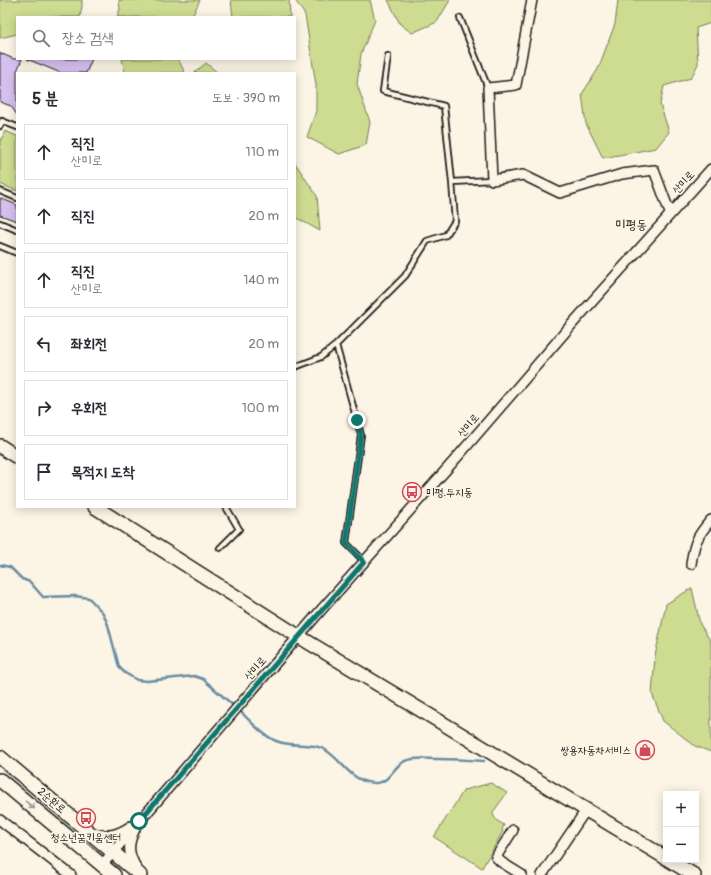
<!DOCTYPE html>
<html lang="ko">
<meta charset="utf-8">
<style>
:root{--surface:#fff;--page:#f7f7f7;--text:#2b2b33;--muted:#7c7c81;--line:#e1e1e2}
body{margin:0;font-family:Pangolin,"Poor Story",sans-serif;background:var(--page);color:var(--text)}
.controls{position:absolute;right:12px;bottom:12px;display:grid;overflow:hidden;border-radius:0px;box-shadow:0 2px 10px #0003}
.controls button{width:36px;height:36px;display:grid;place-items:center;padding:0;border:0;border-bottom:1px solid var(--line);background:var(--surface);color:var(--text);font:20px sans-serif}
.stop{position:absolute;width:12px;height:12px;margin:-9px;border:3px solid #0f766e;border-radius:50%;background:#fff}
.stop.end{background:#0f766e;border-color:#fff;box-shadow:0 1px 4px #0008}
.list{margin:0;padding:0;list-style:none}
h2{display:flex;justify-content:space-between;align-items:center;height:52px;margin:0;padding:0 16px;font-size:17px}
h2 small{font-size:13px;font-weight:400;color:var(--muted)}
.list li{display:grid;grid-template-columns:26px 1fr auto;gap:12px;align-items:center;box-sizing:border-box;height:56px;margin:0 8px 8px;padding:0 8px;border:1px solid var(--line);border-radius:0px}
.list b{display:block;font-size:15px;white-space:nowrap}
.list p{margin:0;font-size:13px;white-space:nowrap;color:var(--muted)}
.list em{font-size:13px;font-style:normal;color:var(--muted)}
.icon{flex:none;width:22px;height:22px;fill:none;stroke:currentColor;stroke-width:2;stroke-linecap:round;stroke-linejoin:round}
.map{position:relative;flex:none;width:711px;height:875px;overflow:hidden}
.search{position:absolute;background:var(--surface);box-shadow:0 2px 10px #0003;left:16px;top:16px;width:280px;height:44px;display:flex;align-items:center;gap:10px;box-sizing:border-box;padding:0 14px;border-radius:0px;color:var(--muted);font-size:15px}
.panel{position:absolute;background:var(--surface);box-shadow:0 2px 10px #0003;left:16px;top:72px;width:280px;height:436px;border-radius:0px}
.map>svg:first-child{display:block}
.green{fill:#cddc90;stroke:#747c56}
.lines{fill:none;stroke-linecap:round;stroke-linejoin:round}
.stream{stroke:#698ca3;stroke-width:2.5}
.building{fill:#d6c0f0;stroke:#1c1c1c}
.lane-casing{stroke:#1c1c1c;stroke-width:8}
.street-casing{stroke:#1c1c1c;stroke-width:12}
.secondary-casing{stroke:#1c1c1c;stroke-width:16}
.lane{stroke:#fcf5e5;stroke-width:4.5}
.street{stroke:#fcf5e5;stroke-width:9}
.secondary{stroke:#fcf5e5;stroke-width:13}
.oneway{stroke:#97938b}
.route{stroke:#0f766e;stroke-width:5}
.labels{text-anchor:middle;stroke-width:3.5;stroke-linejoin:round;paint-order:stroke}
.street-label{font-size:11px;fill:#1c1c1c;stroke:#fcf5e5}
.poi-label{font-size:11px;fill:#1c1c1c;stroke:#fcf5e5;text-anchor:start}
.quarter-label{font-size:13px;fill:#1c1c1c;stroke:#fcf5e5}
</style>
<div class="map">
<svg width="711" height="875" viewBox="0 0 711 875">
<rect width="100%" height="100%" fill="#fcf5e5"/>
<filter id="ink" filterUnits="userSpaceOnUse"><feTurbulence type="fractalNoise" baseFrequency=".025" numOctaves="2"/><feDisplacementMap in="SourceGraphic" scale="8" xChannelSelector="R" yChannelSelector="G"/><feConvolveMatrix kernelMatrix="1 2 1 2 8 2 1 2 1" color-interpolation-filters="sRGB"/></filter>
<g filter="url(#ink)">
<!-- green -->
<path class="green" d="M0,0H82V7L80,17H17V34L0,38Z
M119,0H200L192,17H117L120,9Z
M231,0H289L290,17H233Z
M295,0H370L375,20L361,54L357,84L370,122L366,145L339,154L307,137L316,111V85L305,15Z
M388,0H450L437,22L412,33L400,24Z
M618,0H711V23L696,28L698,64L691,78L664,86L660,104L669,132L656,148L603,158L586,124L582,94L598,69L615,24Z
M122,59H178L185,73H125Z
M206,63L218,73H194Z
M5,131L17,136V191L0,184V142Z
M295,163L317,196L320,231L295,217Z
M692,588L700,624L711,642V752L695,746L663,721L652,694L655,656L666,604Z
M491,783L507,793L493,812C493,819 499,822 504,825L502,829L503,831L482,868L434,837L464,790Z"/>
<g class="lines">
<!-- stream -->
<path class="stream" d="M0,565L10,567L22,579L30,582L43,597L75,596L89,598L103,613L108,625L119,667L125,673L137,680L147,681L194,676L203,679L235,707
M239,710C249,720 265,738 279,742C294,747 310,742 324,749C343,760 351,784 377,783C390,782 393,766 405,761C416,757 427,759 438,759C454,759 469,760 484,761"/>
</g>
<!-- building -->
<path class="building" d="M0,53L14,59H22L17,71V115L11,106L0,102Z
M27,59H92L86,73H61Z
M0,198L17,205V221L0,215Z"/>
<g class="lines">
<defs>
<path id="lane" d="M460,18L488,88
M388,56L383,91L444,106L452,182L492,180
M0,126L2,121L17,127
M0,191L17,198
M0,223L17,230
M0,246L17,253
M295,367L321,357L336,345
M220,548L239,529L226,507
M364,561L346,543L361,435L336,345L405,276L427,241L446,235L455,221L452,182"/>
<path id="street" d="M532,0L516,85L488,88L492,180L523,175L560,193L622,174L654,170L670,213
M691,564C694,543 697,536 711,520
M0,820L71,875
M135,829C127,845 128,854 137,869
M513,830L496,857L501,862L522,875
M91,832C107,838 118,835 131,826
M102,865L322,609L453,462L573,323L711,169
M542,875L586,810"/>
<path id="secondary" d="M0,446L17,457
M95,507L298,636L666,858
M0,757L140,875
M0,780L114,875
M669,860L694,875"/>
</defs>
<!-- lane casing -->
<use href="#lane" class="lane-casing"/>
<!-- street casing -->
<use href="#street" class="street-casing"/>
<!-- secondary casing -->
<use href="#secondary" class="secondary-casing"/>
<!-- lane -->
<use href="#lane" class="lane"/>
<!-- street -->
<use href="#street" class="street"/>
<!-- secondary -->
<use href="#secondary" class="secondary"/>
</g>
<!-- one-way arrows -->
<defs><path id="oneway-shaft" d="M-6 0H5M1.5-3L5.5 0L1.5 3" fill="none" stroke-width="1.6" stroke-linecap="round" stroke-linejoin="round"/></defs>
<use class="oneway" href="#oneway-shaft" transform="translate(30 805) rotate(40)"/>
</g>
<g class="lines" filter="url(#ink)">
<!-- route -->
<path class="route" d="M139,821L364,562L346,543L361,435L357,420"/>
</g>
<!-- icons -->
<defs>
<symbol id="bus-ring" viewBox="-11 -11 22 22"><circle r="9.5" fill="#fcf5e5" stroke="#d1495b" stroke-width="1.5"/><path d="M-5-6H5V4H4V6H2V4H-2V6H-4V4H-5ZM-3.5-4V0h7V-4ZM-3.5 1.2v1.5H-2V1.2ZM2 1.2v1.5H3.5V1.2Z" fill="#d1495b"/></symbol>
<symbol id="shop-ring" viewBox="-11 -11 22 22"><circle r="9.5" fill="#fcf5e5" stroke="#d1495b" stroke-width="1.5"/><path d="M-5-2.5h2.3a2.7 3.5 0 0 1 5.4 0H5L5.5 6h-11ZM-1.5-2.5h3a1.5 2.3 0 0 0-3 0Z" fill="#d1495b"/></symbol>
</defs>
<g fill-rule="evenodd">
<use href="#bus-ring" x="401" y="481" width="22" height="22"/>
<use href="#shop-ring" x="634" y="739" width="22" height="22"/>
<use href="#bus-ring" x="75" y="807" width="22" height="22"/>
</g>
<g class="labels">
<!-- street labels -->
<g class="street-label">
<text transform="translate(683 182) rotate(-48)" y="4">산미로</text>
<text transform="translate(468 425) rotate(-50)" y="4">산미로</text>
<text transform="translate(255 668) rotate(-49)" y="4">산미로</text>
<text transform="translate(52 800) rotate(40)" y="4">2순환로</text>
</g>
<!-- poi labels -->
<g class="poi-label">
<text x="426" y="496">미평.두지동</text>
<text x="631" y="754" text-anchor="end">쌍용자동차서비스</text>
<text x="86" y="841" text-anchor="middle">청소년꿈키움센터</text>
</g>
<!-- quarter labels -->
<g class="quarter-label">
<text x="631" y="229">미평동</text>
</g>
</g>
</svg>
<div class="controls">
<button>+</button>
<button>−</button>
</div>
<div class="stop" style="left:139px;top:821px"></div>
<div class="stop end" style="left:357px;top:420px"></div>
<div class="search"><svg class="icon" aria-label="search" viewBox="0 0 24 24"><circle cx="10" cy="10" r="6"/><path d="M15 15l6 6"/></svg>장소 검색</div>
<section class="panel">
<h2>5 분<small>도보 · 390 m</small></h2>
<ul class="list">
<li><svg class="icon" aria-label="ahead" viewBox="0 0 24 24"><path d="M12 20V5M6 11l6-6 6 6"/></svg><div><b>직진</b><p>산미로</p></div><em>110 m</em></li>
<li><svg class="icon" aria-label="ahead" viewBox="0 0 24 24"><path d="M12 20V5M6 11l6-6 6 6"/></svg><div><b>직진</b></div><em>20 m</em></li>
<li><svg class="icon" aria-label="ahead" viewBox="0 0 24 24"><path d="M12 20V5M6 11l6-6 6 6"/></svg><div><b>직진</b><p>산미로</p></div><em>140 m</em></li>
<li><svg class="icon" aria-label="left" viewBox="0 0 24 24"><path d="M17 20v-9H6M10 6l-5 5 5 5"/></svg><div><b>좌회전</b></div><em>20 m</em></li>
<li><svg class="icon" aria-label="right" viewBox="0 0 24 24"><path d="M7 20v-9h11M14 6l5 5-5 5"/></svg><div><b>우회전</b></div><em>100 m</em></li>
<li><svg class="icon" aria-label="arrive" viewBox="0 0 24 24"><path d="M6 21V4h12l-3 4 3 4H6"/></svg><div><b>목적지 도착</b></div></li>
</ul>
</section>
</div>
